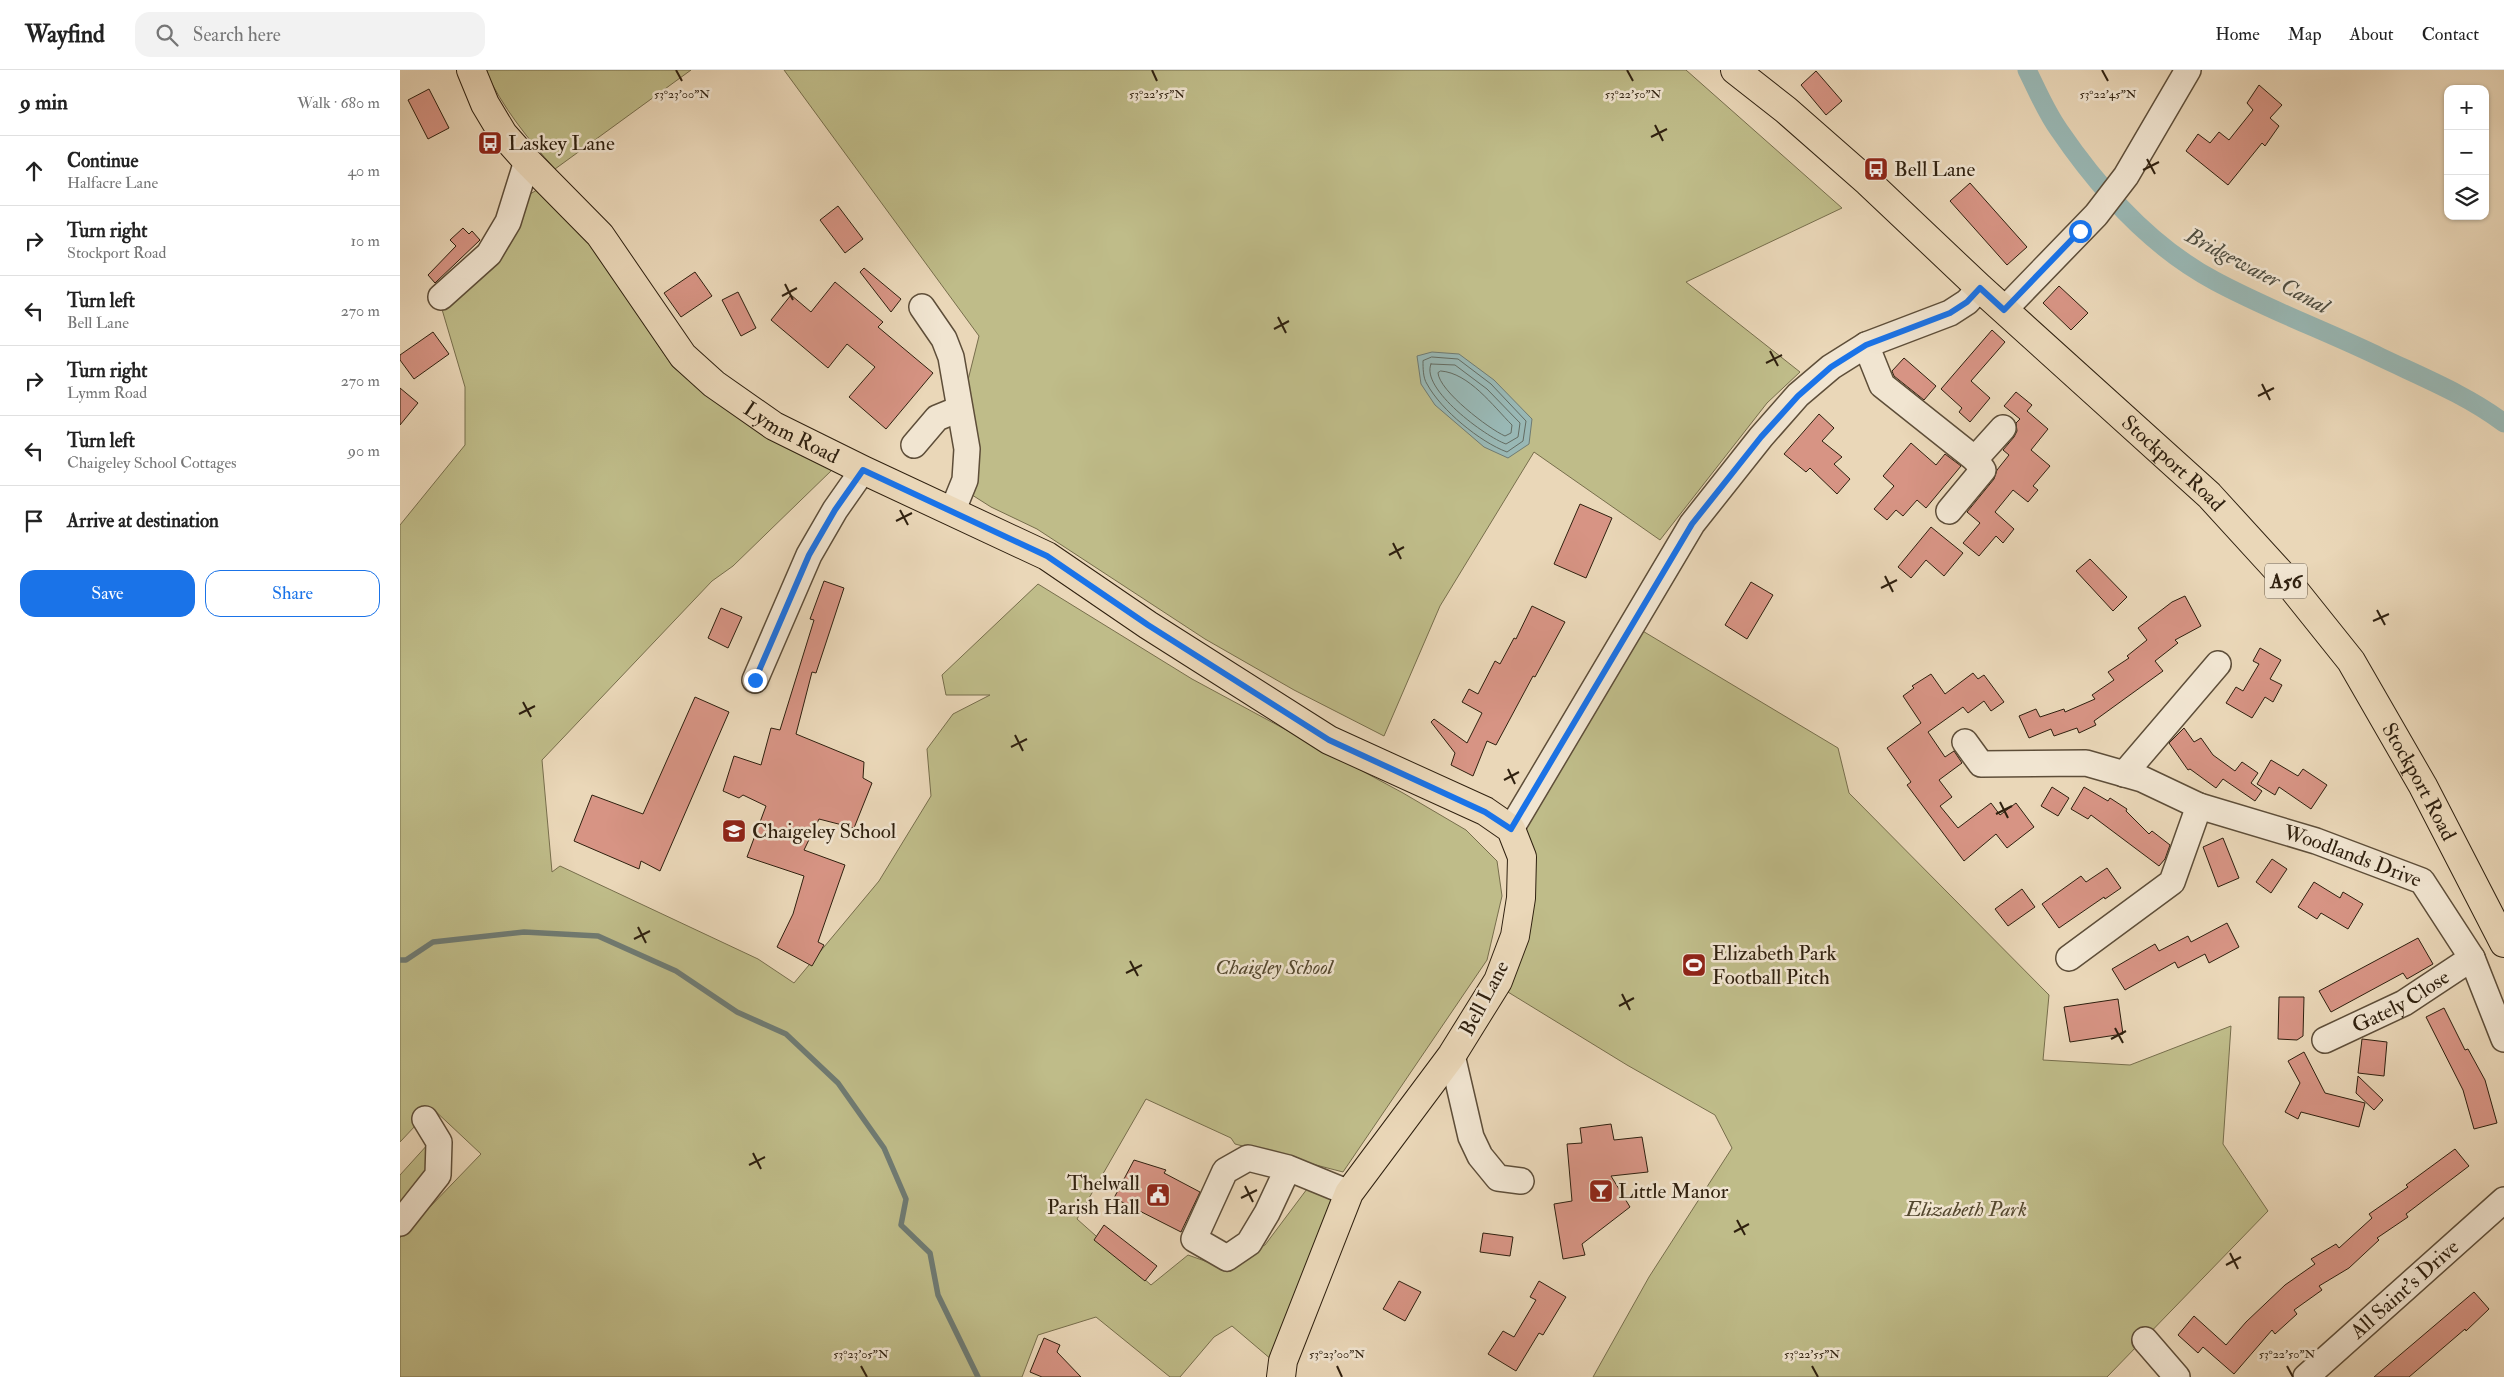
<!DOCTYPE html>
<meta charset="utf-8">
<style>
:root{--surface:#fff;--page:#f2f2f2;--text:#222;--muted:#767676;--line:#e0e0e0;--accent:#1a73e8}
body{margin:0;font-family:"IM FELL Double Pica",serif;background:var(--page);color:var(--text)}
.controls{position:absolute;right:15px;top:15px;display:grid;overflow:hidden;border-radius:10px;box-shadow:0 1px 4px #0004}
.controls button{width:45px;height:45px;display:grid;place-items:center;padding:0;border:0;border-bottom:1px solid var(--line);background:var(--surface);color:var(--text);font:25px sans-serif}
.stop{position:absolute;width:15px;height:15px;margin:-11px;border:4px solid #1a73e8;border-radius:50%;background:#fff}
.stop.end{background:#1a73e8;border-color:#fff;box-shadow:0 1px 5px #0008}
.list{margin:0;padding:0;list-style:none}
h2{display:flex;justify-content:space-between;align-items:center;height:65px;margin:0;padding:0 20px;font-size:21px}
h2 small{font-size:16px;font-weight:400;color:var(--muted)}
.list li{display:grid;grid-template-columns:32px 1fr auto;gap:15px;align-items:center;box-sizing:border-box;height:70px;padding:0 20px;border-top:1px solid var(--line)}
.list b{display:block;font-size:19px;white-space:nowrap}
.list p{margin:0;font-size:16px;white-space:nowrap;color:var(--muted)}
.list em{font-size:16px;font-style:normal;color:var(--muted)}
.actions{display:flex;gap:10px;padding:15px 20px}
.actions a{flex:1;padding:11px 0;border:1px solid var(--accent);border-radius:15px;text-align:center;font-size:18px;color:var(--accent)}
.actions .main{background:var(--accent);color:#fff}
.icon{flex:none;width:28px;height:28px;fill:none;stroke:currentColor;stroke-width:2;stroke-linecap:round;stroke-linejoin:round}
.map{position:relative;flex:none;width:2104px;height:1307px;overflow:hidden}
header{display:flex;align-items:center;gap:30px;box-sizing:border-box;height:70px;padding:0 25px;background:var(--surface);border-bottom:1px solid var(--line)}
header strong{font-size:24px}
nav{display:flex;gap:28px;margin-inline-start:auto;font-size:18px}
.search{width:350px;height:45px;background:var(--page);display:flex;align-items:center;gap:12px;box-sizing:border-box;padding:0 18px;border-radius:15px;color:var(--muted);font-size:19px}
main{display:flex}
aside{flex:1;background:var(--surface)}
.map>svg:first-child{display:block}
.green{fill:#bfbc89;stroke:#776e4c}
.water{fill:#99b8b5;stroke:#6f7b73}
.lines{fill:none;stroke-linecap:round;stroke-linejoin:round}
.shore{stroke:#646c62;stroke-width:1}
.stream{stroke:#6f7b73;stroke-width:5.5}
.canal{stroke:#99b8b5;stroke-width:19}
.building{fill:#d79484;stroke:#2f200f}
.minor-casing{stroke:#5e4e39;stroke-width:28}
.major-casing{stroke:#2f200f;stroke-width:30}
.minor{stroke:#f1e5d1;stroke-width:25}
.major{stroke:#ead7b8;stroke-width:28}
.route{stroke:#1a73e8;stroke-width:6}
.ticks{fill:none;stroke:#2f200f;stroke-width:2}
.labels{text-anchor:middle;stroke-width:5;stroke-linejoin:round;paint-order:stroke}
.shield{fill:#f1e5d1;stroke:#695b49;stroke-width:1}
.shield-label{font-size:20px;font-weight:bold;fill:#2f200f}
.poi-label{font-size:21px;fill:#2f200f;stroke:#f1e5d1;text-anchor:start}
.street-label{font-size:21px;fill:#2f200f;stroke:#f1e5d1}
.park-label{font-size:21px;font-style:italic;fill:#53472e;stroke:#f1e5d1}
.water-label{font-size:22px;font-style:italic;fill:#4f4e41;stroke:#f1e5d1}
.ticks-label{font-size:12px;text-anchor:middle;fill:#2f200f;stroke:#f1e5d1;stroke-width:5;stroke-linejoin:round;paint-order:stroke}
</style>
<header>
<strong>Wayfind</strong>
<div class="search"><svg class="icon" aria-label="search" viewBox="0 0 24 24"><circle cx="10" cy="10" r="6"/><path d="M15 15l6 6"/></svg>Search here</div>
<nav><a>Home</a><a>Map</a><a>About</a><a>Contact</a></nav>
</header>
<main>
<aside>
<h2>9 min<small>Walk · 680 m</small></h2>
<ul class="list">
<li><svg class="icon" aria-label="ahead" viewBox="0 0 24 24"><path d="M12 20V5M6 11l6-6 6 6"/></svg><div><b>Continue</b><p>Halfacre Lane</p></div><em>40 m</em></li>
<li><svg class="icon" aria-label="right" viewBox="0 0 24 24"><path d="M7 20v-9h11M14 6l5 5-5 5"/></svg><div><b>Turn right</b><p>Stockport Road</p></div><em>10 m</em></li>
<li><svg class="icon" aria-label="left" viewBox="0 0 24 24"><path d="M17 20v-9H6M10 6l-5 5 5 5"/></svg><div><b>Turn left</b><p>Bell Lane</p></div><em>270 m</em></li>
<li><svg class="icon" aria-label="right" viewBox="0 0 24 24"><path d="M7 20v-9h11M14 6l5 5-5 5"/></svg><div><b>Turn right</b><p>Lymm Road</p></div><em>270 m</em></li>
<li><svg class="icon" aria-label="left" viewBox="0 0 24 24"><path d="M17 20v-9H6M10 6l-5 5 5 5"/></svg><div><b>Turn left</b><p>Chaigeley School Cottages</p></div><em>90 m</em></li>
<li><svg class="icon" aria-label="arrive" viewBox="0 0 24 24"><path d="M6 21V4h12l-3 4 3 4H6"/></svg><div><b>Arrive at destination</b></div></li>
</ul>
<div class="actions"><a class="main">Save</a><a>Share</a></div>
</aside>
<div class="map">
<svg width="2104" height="1307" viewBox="0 0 2104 1307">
<rect width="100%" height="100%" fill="#ead7b8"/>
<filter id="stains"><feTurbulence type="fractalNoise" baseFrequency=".004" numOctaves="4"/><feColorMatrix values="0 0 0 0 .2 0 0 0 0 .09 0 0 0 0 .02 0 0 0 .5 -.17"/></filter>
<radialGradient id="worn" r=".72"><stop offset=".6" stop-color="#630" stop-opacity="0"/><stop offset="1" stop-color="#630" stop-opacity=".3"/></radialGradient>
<!-- green -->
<path class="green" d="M85,0H291L155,99C127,68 103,38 85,0Z
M384,0H1286L1442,138L1286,212L1400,302L1367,333L1260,470L1134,382L1040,536L984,666L894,620L805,569L637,459L591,437L569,423L566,318L579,266Z
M140,118L190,174L273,297L317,332L433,399L333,496L312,511L142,690L152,802L160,796L358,889L394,913L479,811L531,726L527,679L553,644L590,625H546L542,605L638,514L792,609L1003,723L1066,760L1097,791L1102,826L1087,890L943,1102L835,1074L831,1068L746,1029L677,1149L751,1215L788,1185L816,1195L865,1175L907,1119L936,1122L872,1290L832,1256L814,1267L780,1307H770L696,1247L638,1265L622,1307H0V1168L81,1084L32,1038L0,1072V455L65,375V317L41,236L122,129Z
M1236,557L1438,678L1449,723L1649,925L1643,990L1730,995L1831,956L1823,1074L1868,1141L1707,1307H1193L1249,1207L1332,1078L1315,1045L1227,995L1103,919L1125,864L1110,748Z
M29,1073C33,1105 20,1115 0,1136V1105Z"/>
<!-- water -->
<path class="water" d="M1032,282L1059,284L1094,310L1132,349L1129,374L1108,388L1084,377L1035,335L1021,314L1017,286Z"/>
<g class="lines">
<!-- shore -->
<path class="shore" d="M1032,287L1058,289L1091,314L1126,351L1123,371L1107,382C1080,372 1041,340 1027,314C1023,308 1023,298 1023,291Z
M1031,294L1055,295L1087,319L1120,353L1118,367L1106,374C1086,367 1020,319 1031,294Z
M1041,301C1069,303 1093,336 1112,355L1111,363L1105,366C1089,359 1039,321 1038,303Z"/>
<!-- stream -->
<path class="stream" d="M0,890H6L33,872L124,862L198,866L276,901L337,942L386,964L438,1013L484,1078L506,1129L501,1155L530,1183L538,1225L578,1307"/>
<!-- canal -->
<path class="canal" d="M1627,0C1637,20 1646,42 1659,60C1700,120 1751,177 1815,211C1869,240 1926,261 1980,287C2022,307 2067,325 2104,353"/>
</g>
<!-- building -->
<path class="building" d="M1416,1L1442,31L1426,45L1401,15Z
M1859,15L1882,35L1870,48L1879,56L1865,76L1862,73L1828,115L1786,81L1798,64L1810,73L1819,62L1829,70L1853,40L1847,33Z
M29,19L49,58L28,69L8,30Z
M1570,113L1627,177L1607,195L1550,131Z
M438,136L463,169L445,183L420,150Z
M63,158L69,164L72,161L80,170L35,213L28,205L56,176L50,170Z
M464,198L501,229L491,242L460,202Z
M295,202L312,226L281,247L264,223Z
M435,212L483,252L478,257L533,303L486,359L449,327L475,297L447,274L428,298L371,250L391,225L411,242Z
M1659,216L1688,243L1671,260L1643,233Z
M338,222L356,258L341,266L322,230Z
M1592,260L1605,272L1571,311L1590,328L1570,352L1559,342L1562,338L1541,319Z
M33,262L49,284L14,309L0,290V285Z
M1504,288L1536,316L1524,330L1494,306L1492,301Z
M0,318L18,333L0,355Z
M1616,322L1632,335L1627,341L1648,359L1631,380L1650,396L1633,416L1638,420L1628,432L1613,420L1595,442L1614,459L1603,473L1596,466L1579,486L1563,473L1580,453L1567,442L1594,409L1597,400L1609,385L1603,380L1614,367L1617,361L1616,353L1620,349L1604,336Z
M1419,344L1434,358L1422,371L1442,387L1434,394L1450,409L1437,424L1410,398L1406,402L1384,384Z
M1511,373L1536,395L1545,384L1561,396L1526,438L1517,430L1503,446L1496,440L1487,450L1474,439L1494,416L1483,406Z
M1180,434L1212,448L1186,508L1154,494Z
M1531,457L1563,483L1544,506L1526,490L1511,508L1498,497Z
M1690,489L1727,527L1713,541L1676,501Z
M424,511L444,518L416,603L412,602L396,664L464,692L463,708L472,713L454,758L419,749L404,780L445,795L418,872L424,875L412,896L377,877L393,844L404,806L347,787L366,736L343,725L339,728L323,721L334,686L361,695L371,658L380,660L414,550L410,549Z
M1351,512L1373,525L1347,569L1325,555Z
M1785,526L1801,556L1775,570L1778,573L1755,591L1763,601L1694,651L1696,655L1679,663L1677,658L1654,666L1651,659L1629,668L1619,646L1636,639L1640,647L1664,639L1665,642L1695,629L1692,625L1714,610L1708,602L1729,588L1727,586L1747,570L1738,558L1772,532Z
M1132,536L1165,552L1135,607L1133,606L1096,675L1087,671L1073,706L1051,695L1055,683L1031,652L1034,649L1067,673L1082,643L1062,632L1069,619L1078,624L1095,591L1100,594L1114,568L1116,569Z
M321,538L342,547L328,578L308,568Z
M1860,578L1881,590L1870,609L1882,615L1873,632L1865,627L1852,648L1826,633L1836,617L1843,621L1859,594L1853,591Z
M1573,603L1578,609L1584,605L1604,632L1591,641L1584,631L1568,643L1563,637L1528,662L1545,687L1554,681L1562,693L1539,710L1552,727L1540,736L1558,758L1591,733L1600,745L1616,733L1634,757L1607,778L1596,764L1564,791L1507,715L1511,712L1487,678L1521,653L1503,626L1514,618L1512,616L1531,604L1545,624Z
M295,627L329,642L260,801L241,791L239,799L174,771L192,725L243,744Z
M1784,658L1794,672L1801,668L1813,685L1835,701L1842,692L1858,703L1851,713L1862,721L1855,731L1823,709L1816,718L1790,699L1788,700L1769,673Z
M1871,690L1898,706L1903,699L1927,715L1911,739L1879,717L1875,725L1857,714Z
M1652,717L1669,728L1658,746L1641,736Z
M1684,717L1708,731L1710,728L1727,739L1726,741L1749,764L1752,761L1770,775L1765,789L1759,796L1691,745L1688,749L1671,739Z
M1823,768L1839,808L1818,817L1803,777Z
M1872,789L1887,799L1871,823L1856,812Z
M1707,798L1721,818L1705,829L1704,827L1659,858L1642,834L1681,806L1686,812Z
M1914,812L1940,828L1943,822L1963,834L1948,859L1921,843L1917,849L1898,837Z
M1622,819L1635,837L1608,856L1595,839Z
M1827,853L1839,877L1809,893L1805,884L1778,898L1775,892L1725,920L1712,899L1755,874L1759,881L1788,866L1791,872Z
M2018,868L2033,894L2007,909L2003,903L1931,942L1919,921Z
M1879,927H1904L1903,966L1897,970L1878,969Z
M1718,929L1723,964L1670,972L1664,937Z
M2044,938L2065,980L2068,979L2085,1010L2097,1053L2074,1059L2063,1020L2026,947Z
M1962,969L1987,972L1984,1006L1958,1003Z
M1904,982L1925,1023L1965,1033L1959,1057L1901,1042L1898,1049L1885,1042L1900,1013L1888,991Z
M1958,1006L1983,1030L1974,1040L1956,1023Z
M1211,1054L1214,1070L1242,1067L1248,1102L1211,1106L1230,1137L1182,1174L1185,1185L1163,1189L1154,1134L1172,1131L1167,1074L1182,1073L1180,1058Z
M2055,1079L2069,1096L2006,1144L2008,1147L1977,1168L1979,1170L1949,1198L1919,1216L1922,1220L1894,1240L1897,1244L1875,1264L1872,1260L1834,1304L1803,1277L1798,1283L1778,1265L1794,1246L1826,1275L1846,1252L1885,1215L1915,1194L1911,1189L1936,1174L1939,1178L1972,1148L1969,1144L2008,1117L2006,1115Z
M734,1090L766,1100L764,1103L800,1122L781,1162L714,1128Z
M704,1155L757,1196L745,1211L694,1170Z
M1083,1163L1113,1167L1110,1186L1080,1182Z
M999,1211L1021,1222L1005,1251L983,1239Z
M1139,1211L1166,1227L1143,1265L1139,1263L1116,1301L1088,1284L1103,1261L1114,1267L1136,1230L1130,1227Z
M2074,1222L2089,1239L2066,1261L2065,1259L2009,1307H1974Z
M644,1268L660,1275L657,1282L681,1307H642L630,1302Z"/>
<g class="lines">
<defs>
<g id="minor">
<path d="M41,227L89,184L108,152L127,91"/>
<path d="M522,237L544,269L551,287L567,379L565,410L552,442"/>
<path d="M1604,240L1696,145L1726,106L1788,0"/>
<path d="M1466,275L1482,315L1575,389L1583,400L1549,441"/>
<path d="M514,375L537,348L559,339"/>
<path d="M1575,389L1603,358"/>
<path d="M355,610L409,485L435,440L463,400"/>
<path id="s1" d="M1565,672L1581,694L1686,693L1742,709L1799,736L1916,771L2022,811L2072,888L2104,969"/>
<path d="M1724,704L1818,594"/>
<path d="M1111,759L1292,454L1361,367L1398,325L1431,297L1466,275L1550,243L1567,232L1580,218"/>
<path d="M1669,888L1772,812L1799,736"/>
<path id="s2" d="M1925,970L2004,933L2072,888"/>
<path d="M1052,985L1071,1067L1080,1086L1098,1108L1121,1111"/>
<path d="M888,1098L867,1143L849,1173L827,1188L794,1169L825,1101L848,1088L888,1098L949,1123"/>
<path d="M0,1153L38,1105L39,1072L25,1049"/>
<path d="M1745,1270L1777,1307"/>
<path id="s3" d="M1906,1307L2104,1130"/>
</g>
<g id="major">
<path id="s4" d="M71,0L85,34L103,64L127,91L200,165L283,286L314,314L374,356L463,400L647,486L748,555L929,670L1085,741L1111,759L1122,787L1121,828L1115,866L1098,911L1052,985L949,1123L883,1291L881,1307"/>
<path id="s5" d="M1335,0L1386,40L1468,112L1580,218L1809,425L1883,506L1951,591L2023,716L2104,873"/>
</g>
</defs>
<!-- minor casing -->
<use href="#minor" class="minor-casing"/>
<!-- major casing -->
<use href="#major" class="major-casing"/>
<!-- minor -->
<use href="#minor" class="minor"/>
<!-- major -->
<use href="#major" class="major"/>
</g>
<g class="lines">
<!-- route -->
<path class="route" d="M355,610L409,485L435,440L463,400L647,486L748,555L929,670L1085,742L1111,759L1292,454L1361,367L1398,326L1431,297L1466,275L1550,243L1567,232L1580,218L1604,240L1680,161"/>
</g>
<!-- ticks -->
<path class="ticks" d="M276,0L282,11M752,0L757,11M1227,0L1233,11M1702,0L1708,11M1255,55L1263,71M1251,67L1267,59M1747,89L1755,104M1743,100L1759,92M385,214L393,230M382,226L397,218M878,247L886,263M874,259L889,251M1370,281L1378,296M1366,293L1382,285M1862,314L1870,330M1858,326L1874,318M500,440L508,455M496,451L512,443M993,473L1001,489M989,485L1004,477M1485,506L1493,522M1481,518L1497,510M1977,540L1985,555M1973,551L1989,544M123,632L131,647M119,644L135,636M615,665L623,681M611,677L627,669M1108,699L1115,714M1104,710L1119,702M1600,732L1608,748M1596,744L1612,736M238,857L246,873M234,869L250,861M730,891L738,906M726,903L742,895M1222,924L1230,940M1219,936L1234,928M1715,958L1723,973M1711,969L1726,961M353,1083L361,1099M349,1095L365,1087M845,1116L853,1132M841,1128L857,1120M1337,1150L1345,1165M1334,1162L1349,1154M1830,1183L1838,1199M1826,1195L1841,1187M461,1296L467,1307M937,1296L942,1307M1412,1296L1418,1307M1887,1296L1893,1307"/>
<!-- icons -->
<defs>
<symbol id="bus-square" viewBox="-11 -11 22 22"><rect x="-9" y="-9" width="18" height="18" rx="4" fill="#8f2418" stroke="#f1e5d1"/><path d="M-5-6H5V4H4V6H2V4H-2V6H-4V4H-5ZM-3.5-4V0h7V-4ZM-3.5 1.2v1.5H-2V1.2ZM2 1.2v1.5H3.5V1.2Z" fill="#fff"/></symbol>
<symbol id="school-square" viewBox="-11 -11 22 22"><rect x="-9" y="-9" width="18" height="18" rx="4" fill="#8f2418" stroke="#f1e5d1"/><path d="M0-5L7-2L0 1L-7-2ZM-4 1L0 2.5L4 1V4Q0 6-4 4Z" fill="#fff"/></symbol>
<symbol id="stadium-square" viewBox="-11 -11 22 22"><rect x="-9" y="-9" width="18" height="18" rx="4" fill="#8f2418" stroke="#f1e5d1"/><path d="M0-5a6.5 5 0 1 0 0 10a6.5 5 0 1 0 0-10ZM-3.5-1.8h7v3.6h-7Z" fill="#fff"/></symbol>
<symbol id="bar-square" viewBox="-11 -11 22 22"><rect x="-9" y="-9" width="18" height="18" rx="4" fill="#8f2418" stroke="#f1e5d1"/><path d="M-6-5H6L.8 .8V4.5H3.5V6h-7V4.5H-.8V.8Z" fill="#fff"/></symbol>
<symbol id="civic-square" viewBox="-11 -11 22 22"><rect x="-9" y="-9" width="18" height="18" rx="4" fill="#8f2418" stroke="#f1e5d1"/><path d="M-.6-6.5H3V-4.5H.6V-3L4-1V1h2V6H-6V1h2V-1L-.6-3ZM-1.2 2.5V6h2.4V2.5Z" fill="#fff"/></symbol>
</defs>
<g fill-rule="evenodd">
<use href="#bus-square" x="76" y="59" width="28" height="28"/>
<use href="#bus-square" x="1462" y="85" width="28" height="28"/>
<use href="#school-square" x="320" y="747" width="28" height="28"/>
<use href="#stadium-square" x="1280" y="881" width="28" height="28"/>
<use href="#bar-square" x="1187" y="1107" width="28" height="28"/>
<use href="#civic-square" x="744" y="1111" width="28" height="28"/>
</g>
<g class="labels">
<!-- shield labels -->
<rect class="shield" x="1865" y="493.5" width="42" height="35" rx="4"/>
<g class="shield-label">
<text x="1886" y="518">A56</text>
</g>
<!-- poi labels -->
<g class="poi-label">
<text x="108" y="80">Laskey Lane</text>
<text x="1494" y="106">Bell Lane</text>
<text x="352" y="768">Chaigeley School</text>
<text x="1312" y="890">Elizabeth Park<tspan x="1312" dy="24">Football Pitch</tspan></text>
<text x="740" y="1120" text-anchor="end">Thelwall<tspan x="740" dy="24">Parish Hall</tspan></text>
<text x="1218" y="1128">Little Manor</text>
</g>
<!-- street labels -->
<g class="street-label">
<text dy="7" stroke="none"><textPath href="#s4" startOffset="492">Lymm Road</textPath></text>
<text dy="7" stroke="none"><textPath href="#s5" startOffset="589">Stockport Road</textPath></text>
<text dy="7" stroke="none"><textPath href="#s5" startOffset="994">Stockport Road</textPath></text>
<text dy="7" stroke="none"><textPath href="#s1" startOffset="415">Woodlands Drive</textPath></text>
<text transform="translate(1084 928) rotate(-62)" y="7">Bell Lane</text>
<text dy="7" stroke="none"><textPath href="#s2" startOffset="85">Gately Close</textPath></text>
<text dy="7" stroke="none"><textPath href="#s3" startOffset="132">All Saint's Drive</textPath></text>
</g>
<!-- park labels -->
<g class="park-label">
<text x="874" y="904">Chaigley School</text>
<text x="1566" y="1146">Elizabeth Park</text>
</g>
<!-- water labels -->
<g class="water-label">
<text transform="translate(1858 200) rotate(28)" y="8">Bridgewater Canal</text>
</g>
</g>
<g class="ticks-label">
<text x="282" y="28">53°23'00"N</text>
<text x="757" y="28">53°22'55"N</text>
<text x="1233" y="28">53°22'50"N</text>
<text x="1708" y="28">53°22'45"N</text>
<text x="461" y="1288">53°23'05"N</text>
<text x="937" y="1288">53°23'00"N</text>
<text x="1412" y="1288">53°22'55"N</text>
<text x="1887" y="1288">53°22'50"N</text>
</g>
<rect width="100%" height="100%" filter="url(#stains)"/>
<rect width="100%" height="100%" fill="url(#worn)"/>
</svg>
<div class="controls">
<button>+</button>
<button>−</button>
<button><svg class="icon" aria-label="layers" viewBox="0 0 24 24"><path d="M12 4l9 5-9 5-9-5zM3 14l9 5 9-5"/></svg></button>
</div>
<div class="stop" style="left:1680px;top:161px"></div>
<div class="stop end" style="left:355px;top:610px"></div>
</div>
</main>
